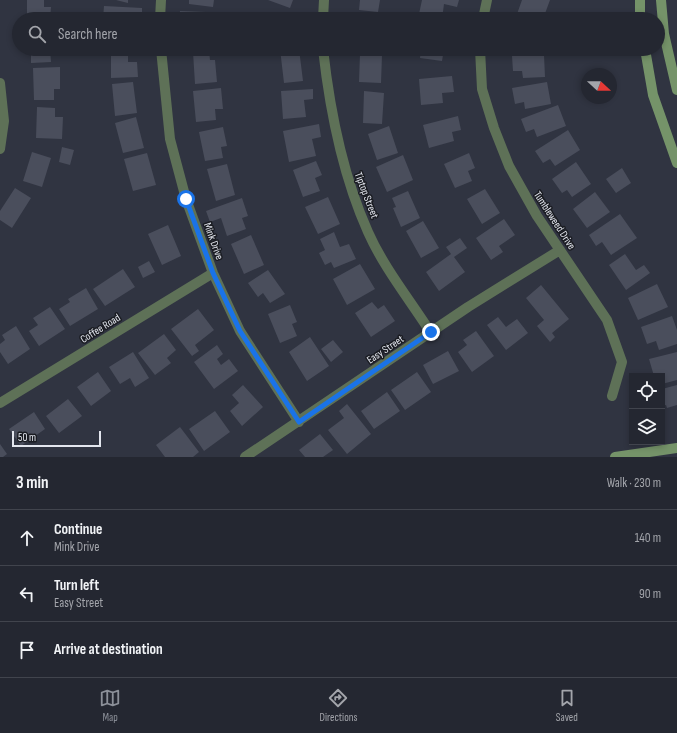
<!DOCTYPE html>
<meta charset="utf-8">
<style>
:root{--surface:#242731;--page:#2c2f39;--text:#f1f3f6;--muted:#a3a5ab;--line:#41444d;--accent:#8c9099}
body{margin:0;font-family:"Sofia Sans Condensed",sans-serif;background:var(--page);color:var(--text)}
.controls{position:absolute;right:12px;bottom:12px;display:grid;overflow:hidden;border-radius:0px;box-shadow:0 2px 6px #0003}
.controls button{width:36px;height:36px;display:grid;place-items:center;padding:0;border:0;border-bottom:1px solid var(--line);background:var(--surface);color:var(--text);font:20px sans-serif}
.compass{position:absolute;left:581px;top:68px;width:36px;height:36px;border-radius:50%;background:var(--surface);box-shadow:0 2px 6px #0003;rotate:111deg}
.scale{position:absolute;left:12px;bottom:10px;width:89px;box-sizing:border-box;padding-left:4px;border:2px solid #e3e6ee;border-top:0;font-size:11px;line-height:14px;white-space:nowrap;color:#e3e6ee;-webkit-text-stroke:3px #1a1c22;paint-order:stroke}
.stop{position:absolute;width:12px;height:12px;margin:-9px;border:3px solid #1a73e8;border-radius:50%;background:#fff}
.stop.end{background:#1a73e8;border-color:#fff;box-shadow:0 1px 4px #0008}
.list{margin:0;padding:0;list-style:none}
h2{display:flex;justify-content:space-between;align-items:center;height:52px;margin:0;padding:0 16px;font-size:17px}
h2 small{font-size:13px;font-weight:400;color:var(--muted)}
.list li{display:grid;grid-template-columns:26px 1fr auto;gap:12px;align-items:center;box-sizing:border-box;height:56px;padding:0 16px;border-top:1px solid var(--line)}
.list b{display:block;font-size:15px;white-space:nowrap}
.list p{margin:0;font-size:13px;white-space:nowrap;color:var(--muted)}
.list em{font-size:13px;font-style:normal;color:var(--muted)}
.icon{flex:none;width:22px;height:22px;fill:none;stroke:currentColor;stroke-width:2;stroke-linecap:round;stroke-linejoin:round}
.map{position:relative;flex:none;width:677px;height:457px;overflow:hidden}
.search{position:absolute;background:var(--surface);box-shadow:0 2px 6px #0003;left:12px;right:12px;top:12px;height:44px;display:flex;align-items:center;gap:10px;box-sizing:border-box;padding:0 14px;border-radius:22px;color:var(--muted);font-size:15px}
.sheet{height:220px;background:var(--surface)}
nav{display:flex;justify-content:space-around;align-items:center;box-sizing:border-box;height:56px;border-top:1px solid var(--line);background:var(--surface);font-size:11px;color:var(--muted)}
nav a{display:grid;justify-items:center;gap:2px}
nav .on{color:var(--accent)}
.map>svg:first-child{display:block}
.building{fill:#4a4e5c}
.lines{fill:none;stroke-linecap:round;stroke-linejoin:round}
.street{stroke:#5e7157;stroke-width:10}
.secondary{stroke:#759369;stroke-width:10}
.route{stroke:#1a73e8;stroke-width:5}
.labels{text-anchor:middle;stroke-width:3;stroke-linejoin:round;paint-order:stroke}
.street-label{font-size:11px;fill:#e3e6ee;stroke:#1a1c22}
</style>
<div class="map">
<svg width="677" height="457" viewBox="0 0 677 457">
<rect width="100%" height="100%" fill="#303441"/>
<!-- building -->
<path class="building" d="M27,0H44V7H51L50,19H27Z
M116,0H128V3Z
M189,0H214L213,7L189,4Z
M268,0H293L290,8Z
M360,0H380L378,12L359,10Z
M422,0H459L457,7L444,4L442,19L419,14Z
M522,0H550L543,19H532L517,14Z
M104,6L142,8V19H103Z
M180,11L206,12L205,19H179Z
M267,12L297,14V19H267Z
M31,49H50L51,62L31,63Z
M111,49H128V62H137L138,77L111,78Z
M280,49H299L303,81L284,83Z
M421,49H444L442,61L420,58Z
M209,51L210,60H215L217,82L195,84L193,52Z
M360,54L382,55L381,83L359,82Z
M544,55L545,77L523,78L522,71H513L512,56Z
M60,67V89H54V100H34L33,68Z
M452,76L454,92L442,93L443,103L421,105L419,79Z
M133,82L137,113L115,116L112,84Z
M547,82L551,104L525,109L524,102L515,104L512,88Z
M221,88L223,109H215L216,120L196,122L193,91Z
M313,89V99L304,100L306,117L283,119L281,91Z
M364,91L384,93L382,124L363,123Z
M558,105L566,126L537,137L534,129L526,132L521,119Z
M37,107L55,108V117H63L62,139L36,138Z
M458,116L461,130L452,132L454,141L429,148L423,125Z
M136,117L144,148L123,153L115,123Z
M319,124L321,137L312,139L316,156L289,162L283,131Z
M389,126L398,153L377,160L368,134Z
M223,127L227,146L221,147L223,158L205,161L199,132Z
M568,130L580,150L555,166L550,159L543,163L535,151Z
M62,147L74,150L70,165L59,162Z
M32,152L51,158L42,187L23,181Z
M147,153L156,185L133,191L124,159Z
M469,153L475,168L468,171L472,181L455,188L444,164Z
M403,155L413,180L387,192L376,167Z
M316,161L322,175L315,178L320,191L303,197L293,170Z
M576,162L591,184L572,197L567,190L562,193L552,179Z
M227,164L235,195L216,201L207,169Z
M622,168L631,183L616,193L606,179Z
M15,188L31,198L12,228L0,220V211Z
M485,189L500,213L482,224L467,199Z
M408,191L420,218L401,227L393,208L396,207L392,198Z
M595,192L610,212L587,228L573,209Z
M328,197L340,224L318,234L305,207Z
M242,198L248,216L242,218L246,229L227,236L221,218L210,222L206,211Z
M620,214L637,238L611,255L602,242L596,246L589,235Z
M504,219L515,235L499,246L503,252L491,260L476,238Z
M423,221L439,248L421,258L406,231Z
M168,225L181,256L162,265L148,234Z
M334,232L340,247L349,244L356,259L334,268L331,262L325,265L319,253L325,250L320,239Z
M251,235L264,265L244,274L231,244Z
M460,238L467,248L454,257L465,272L439,291L426,272L451,254L446,247Z
M625,254L636,270L644,265L650,273L626,290L609,265Z
M149,261L155,272L143,278L138,267Z
M360,264L375,289L347,305L333,279Z
M123,269L135,287L105,306L93,289Z
M268,270L285,294L270,303L263,293L258,297L248,283Z
M657,284L668,307L638,320L628,298Z
M541,285L569,319L552,333L555,337L550,342L537,326L544,320L526,298Z
M86,288L98,309L70,326L59,309L70,302L68,299Z
M372,302L378,309L384,305L395,321L371,337L355,313Z
M290,305L297,322L292,324L297,336L280,343L268,314Z
M50,307L65,329L39,346L29,331L38,325L33,318Z
M198,309L214,330L195,345L199,351L192,356L171,329Z
M672,316L677,330V344L659,350L656,341L647,344L641,327Z
M498,317L506,327L517,319L528,333L506,350L487,325Z
M16,326L30,349L8,364L0,352V344L5,340L2,335Z
M476,331L494,356L472,372L458,352L467,345L463,340Z
M164,334L176,350L167,358L171,363L155,375L138,353Z
M310,337L329,366L307,381L289,352Z
M333,340L343,352L331,362L321,349Z
M217,345L223,354L217,359L221,365L229,359L238,371L214,389L194,362Z
M448,351L459,371L433,384L423,365Z
M133,352L149,378L135,387L130,378L120,384L109,367Z
M677,352V380L662,384V376H654L649,359Z
M98,372L111,391L91,406L77,387Z
M417,372L431,392L405,410L391,390Z
M243,385L263,407L242,426L230,411L239,403L232,395Z
M677,385V405L667,408L666,405L662,406V389Z
M387,392L400,411L374,429L361,411Z
M68,399L82,416L59,433L46,416Z
M347,404L371,434L347,454L328,430L344,418L339,411Z
M215,411L230,432L204,451L189,429Z
M34,412L45,429L21,446L9,429Z
M180,427L199,452L193,457H165L156,445Z
M320,434L333,450L323,457H305L299,450Z
M0,444L7,454L3,457H0Z"/>
<g class="lines">
<!-- street -->
<path class="street" d="M160,19L161,0
M323,19L324,0
M483,19L487,0
M161,49L170,139L186,199L213,273L240,331L299,422
M323,49C330,112 342,174 368,232C384,268 410,300 431,333
M480,49L482,89L494,128L509,166L537,216L607,320L622,362L612,396
M0,83L4,121L0,149
M0,403L213,273
M245,457L468,307L560,250"/>
<!-- secondary -->
<path class="secondary" d="M661,0L664,34L677,90
M640,19V0
M645,49L653,95L677,163
M615,457L677,448"/>
</g>
<g class="lines">
<!-- route -->
<path class="route" d="M186,199L213,273L240,331L299,422L431,332"/>
</g>
<g class="labels">
<!-- street labels -->
<g class="street-label">
<text transform="translate(367 195) rotate(69)" y="4">Tiptop Street</text>
<text transform="translate(555 220) rotate(57)" y="4">Tumbleweed Drive</text>
<text transform="translate(214 241) rotate(70)" y="4">Mink Drive</text>
<text transform="translate(100 328) rotate(-32)" y="4">Coffee Road</text>
<text transform="translate(385 349) rotate(-34)" y="4">Easy Street</text>
</g>
</g>
</svg>
<div class="controls">
<button><svg class="icon" aria-label="locate" viewBox="0 0 24 24"><circle cx="12" cy="12" r="6"/><path d="M12 2v4M12 18v4M2 12h4M18 12h4"/></svg></button>
<button><svg class="icon" aria-label="layers" viewBox="0 0 24 24"><path d="M12 4l9 5-9 5-9-5zM3 14l9 5 9-5"/></svg></button>
</div>
<svg class="compass" viewBox="-18 -18 36 36"><path d="M0-13l5 13h-10z" fill="#e53935"/><path d="M0 13l5-13h-10z" fill="#a3a5ab"/></svg>
<div class="scale">50 m</div>
<div class="stop" style="left:186px;top:199px"></div>
<div class="stop end" style="left:431px;top:332px"></div>
<div class="search"><svg class="icon" aria-label="search" viewBox="0 0 24 24"><circle cx="10" cy="10" r="6"/><path d="M15 15l6 6"/></svg>Search here</div>
</div>
<section class="sheet">
<h2>3 min<small>Walk · 230 m</small></h2>
<ul class="list">
<li><svg class="icon" aria-label="ahead" viewBox="0 0 24 24"><path d="M12 20V5M6 11l6-6 6 6"/></svg><div><b>Continue</b><p>Mink Drive</p></div><em>140 m</em></li>
<li><svg class="icon" aria-label="left" viewBox="0 0 24 24"><path d="M17 20v-9H6M10 6l-5 5 5 5"/></svg><div><b>Turn left</b><p>Easy Street</p></div><em>90 m</em></li>
<li><svg class="icon" aria-label="arrive" viewBox="0 0 24 24"><path d="M6 21V4h12l-3 4 3 4H6"/></svg><div><b>Arrive at destination</b></div></li>
</ul>
</section>
<nav>
<a class="on"><svg class="icon" aria-label="map" viewBox="0 0 24 24"><path d="M3 6l6-2 6 2 6-2v14l-6 2-6-2-6 2zM9 4v14M15 6v14"/></svg>Map</a>
<a><svg class="icon" aria-label="directions" viewBox="0 0 24 24"><path d="M12 3l9 9-9 9-9-9zM9 14v-3h6M13 9l2 2-2 2"/></svg>Directions</a>
<a><svg class="icon" aria-label="saved" viewBox="0 0 24 24"><path d="M7 4h10v16l-5-4-5 4z"/></svg>Saved</a>
</nav>
